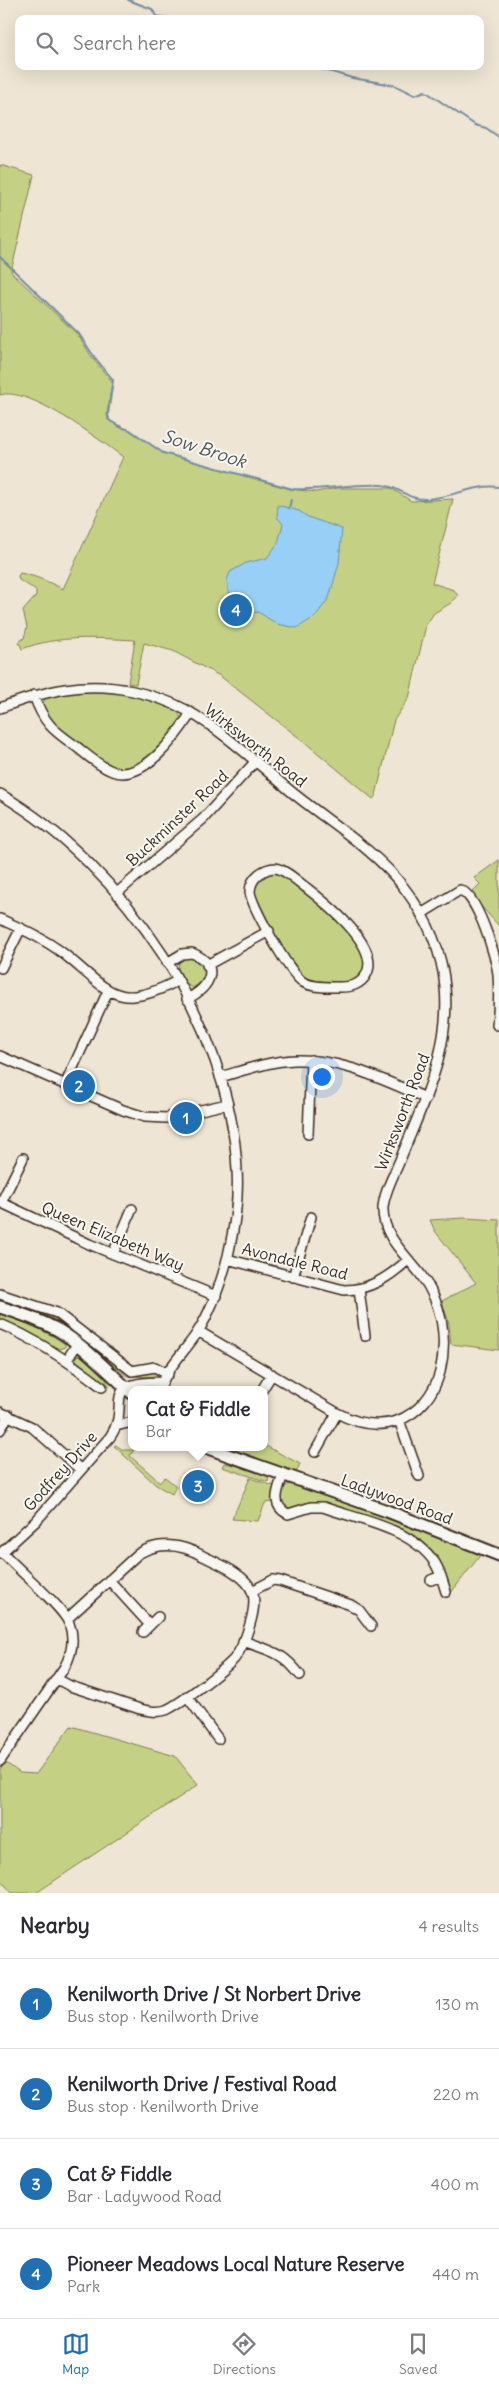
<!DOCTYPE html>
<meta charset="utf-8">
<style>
:root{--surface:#fff;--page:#f7f7f7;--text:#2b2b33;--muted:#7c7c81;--line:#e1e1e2;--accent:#1f6fb2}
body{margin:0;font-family:Delius,sans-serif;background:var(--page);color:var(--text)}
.you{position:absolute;left:321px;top:1076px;width:18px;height:18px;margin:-12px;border:4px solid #fff;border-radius:50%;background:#1a73e8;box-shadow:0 0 0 8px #1a73e833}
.badge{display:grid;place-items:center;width:32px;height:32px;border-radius:50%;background:var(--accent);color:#fff;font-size:16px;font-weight:700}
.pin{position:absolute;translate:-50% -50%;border:2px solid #fff;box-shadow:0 1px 5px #0006}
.popup{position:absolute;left:128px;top:1386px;width:140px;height:65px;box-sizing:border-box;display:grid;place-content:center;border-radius:10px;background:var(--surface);filter:drop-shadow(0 1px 4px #0005);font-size:16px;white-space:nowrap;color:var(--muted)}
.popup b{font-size:19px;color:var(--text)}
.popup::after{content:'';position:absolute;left:50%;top:100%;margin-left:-10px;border:10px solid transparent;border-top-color:var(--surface)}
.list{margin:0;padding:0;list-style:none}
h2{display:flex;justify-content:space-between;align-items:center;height:65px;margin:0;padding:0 20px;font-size:21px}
h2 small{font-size:16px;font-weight:400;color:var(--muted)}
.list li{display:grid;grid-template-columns:32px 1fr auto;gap:15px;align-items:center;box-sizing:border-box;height:90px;padding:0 20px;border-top:1px solid var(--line)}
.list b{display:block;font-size:19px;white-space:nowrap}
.list p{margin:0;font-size:16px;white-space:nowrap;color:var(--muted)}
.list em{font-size:16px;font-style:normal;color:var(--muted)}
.icon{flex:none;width:28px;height:28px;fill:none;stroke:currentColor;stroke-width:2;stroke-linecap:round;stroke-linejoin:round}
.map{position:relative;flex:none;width:499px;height:1893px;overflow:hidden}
.search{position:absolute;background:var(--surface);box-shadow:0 5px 20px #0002;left:15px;right:15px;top:15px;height:55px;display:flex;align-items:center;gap:12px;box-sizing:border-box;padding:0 18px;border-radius:10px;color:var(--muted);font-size:19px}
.sheet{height:425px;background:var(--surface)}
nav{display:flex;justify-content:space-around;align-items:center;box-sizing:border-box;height:70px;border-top:1px solid var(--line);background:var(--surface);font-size:14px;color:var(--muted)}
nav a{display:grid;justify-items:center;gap:2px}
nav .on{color:var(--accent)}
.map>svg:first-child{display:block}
.green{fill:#c4d185;stroke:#807e52}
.water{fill:#98cff7;stroke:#738da0}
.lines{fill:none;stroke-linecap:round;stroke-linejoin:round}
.stream{stroke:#738da0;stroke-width:2}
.minor-casing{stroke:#3b2a1e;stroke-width:12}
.major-casing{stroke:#3b2a1e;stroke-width:15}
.minor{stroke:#f6f6f2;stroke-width:9}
.major{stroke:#f6f6f2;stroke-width:11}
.labels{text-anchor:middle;stroke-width:4;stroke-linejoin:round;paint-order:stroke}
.street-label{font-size:16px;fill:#3b2a1e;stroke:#f6f6f2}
.water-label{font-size:18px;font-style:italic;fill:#525354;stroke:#f6f6f2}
</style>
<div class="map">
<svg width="499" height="1893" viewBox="0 0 499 1893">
<rect width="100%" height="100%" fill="#eee5d4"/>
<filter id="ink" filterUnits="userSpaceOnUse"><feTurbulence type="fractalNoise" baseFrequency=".02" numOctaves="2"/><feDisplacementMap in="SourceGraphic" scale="10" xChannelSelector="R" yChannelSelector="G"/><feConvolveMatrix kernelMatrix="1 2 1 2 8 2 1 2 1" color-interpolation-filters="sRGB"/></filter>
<g filter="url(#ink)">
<!-- green -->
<path class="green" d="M0,165L34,175L11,272L78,335L93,359L112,382L107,414L108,420L129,430L163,453L290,489L316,492L337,488H391L411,501L453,499L432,583L454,590L458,596L451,603L434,613L426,625L409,698L394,720L376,795L373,799L307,744L220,676L173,651L144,643L136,684L128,683L135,640C97,638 58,635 22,649L19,642L24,638L27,627L23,611L36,596V590L19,580L18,576L20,573C36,576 49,582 63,589L123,457C100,440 27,385 0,395Z
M85,690C118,691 147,697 178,710L181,720L177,728L156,751L140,764L132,768L113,769L53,727L42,705L47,695Z
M499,860V926L470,894L480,884L474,878Z
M271,871L284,875L338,918L363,950L365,972L351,984L314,983L296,973L260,911L253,892L257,880Z
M183,958C198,957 205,964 206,979C190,996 187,984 178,969L179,962Z
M465,1218L499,1220V1350L451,1344L449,1324L442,1301L476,1283L435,1231L430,1220Z
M0,1296L47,1313L53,1318L56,1317L133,1374L154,1370L157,1372V1374L152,1377L127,1376L63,1326L32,1310L0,1300Z
M0,1313C23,1322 45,1330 65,1344V1347L59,1349L23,1329L0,1320Z
M80,1355L104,1376L110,1387L76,1360V1356Z
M116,1445L123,1450H134L130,1456L160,1482L165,1477L176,1486L172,1494L156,1485L114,1446Z
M264,1445L300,1464L295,1475L215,1447H264Z
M224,1463L240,1466L269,1476L268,1482L222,1467Z
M250,1478L274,1486L271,1502L265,1503L258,1521L232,1519Z
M288,1484L298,1485L390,1517L482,1553L450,1594L423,1546L323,1505L289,1510L280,1504L282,1490Z
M71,1726L175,1756L198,1785L36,1893H12L0,1879V1769L6,1763L20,1773L36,1774Z"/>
<!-- water -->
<path class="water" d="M278,505L299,511L308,517L342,529L339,563L329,598L315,617L297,628L277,624L258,612L250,613L233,600L228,589L227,580L230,572L246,563L267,558L278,543L283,524L277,517Z"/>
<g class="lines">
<!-- stream -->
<path class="stream" d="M128,0L152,9L156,16L170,19
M312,66L352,78L394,85L415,95L425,91L475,125L486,128L499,137
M0,257L79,334L95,358L113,380L108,414L109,420L120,427L130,430L163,453L293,489C323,491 351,483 381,485C399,486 406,499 424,499C449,499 473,484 499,487
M289,508L291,500"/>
<defs>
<path id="minor" d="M34,695C43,723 54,731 77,747C88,756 99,766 112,771C143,783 177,735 191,713
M0,708C45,691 84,680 133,691C150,695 170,701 186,710C225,732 259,765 293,793C330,823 376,850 405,889C426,917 442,951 445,987C451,1050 423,1103 400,1160C394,1175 384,1192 383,1208C382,1236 406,1255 421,1275C442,1303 448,1338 440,1372C434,1394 419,1413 397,1421C377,1428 356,1423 337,1413L198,1331
M0,794C124,866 231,1025 237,1170C239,1200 234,1228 228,1256C221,1283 212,1310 197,1333C187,1349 163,1372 160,1390
M276,868C288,871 298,882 308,889C327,904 382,947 366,975C360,985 351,987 340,987C329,987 313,988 303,982C291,976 250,904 250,891C251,877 264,868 276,868Z
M117,893L203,819L255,762
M421,914L460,890C477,894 496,957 498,974C499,991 499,1008 497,1025
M0,919C22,929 45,939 64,954C109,990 116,1013 177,981
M167,963L182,954L192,953C222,965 210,988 187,999
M207,965L269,931
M1,968L21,928
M0,1056L123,1110L145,1117L166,1118L227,1104
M220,1077C245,1070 269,1061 295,1060C341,1058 385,1081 426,1098
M65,1085L108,991
M308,1134L311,1060
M0,1202L89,1244L216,1296
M1,1203L23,1158
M113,1254L132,1209
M227,1259L344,1290C370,1290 389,1277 408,1260
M293,1277L311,1217
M359,1289L365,1336
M0,1294L57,1313L132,1371L155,1367L168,1374
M0,1324C38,1340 70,1362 102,1387
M67,1360L77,1344
M262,1390L272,1374
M0,1412L32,1427L81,1470
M399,1420L419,1476
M116,1426L132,1422
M0,1430L9,1415
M315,1452L337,1413
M283,1475C278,1490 270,1505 288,1514L311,1507H323C359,1520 412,1528 435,1563C440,1571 443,1582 446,1592
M0,1554L36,1521L110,1437C133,1405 96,1382 162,1382
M109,1580L150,1625
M431,1580L441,1576
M252,1591L273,1580L280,1581L351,1605L359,1610L371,1626
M143,1632L158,1617
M243,1641C270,1651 282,1651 300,1675
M57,1679L70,1686L140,1709C148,1711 158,1713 166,1710C180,1704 223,1671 234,1659C244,1647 259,1606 252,1591C245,1574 219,1564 203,1556C182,1544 159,1541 138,1554L67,1619
M187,1696L218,1739
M0,1761L64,1668C72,1654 75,1639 69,1623C62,1606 17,1569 2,1552"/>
<path id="major" d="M0,1307C20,1313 39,1320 58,1330C85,1346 108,1372 132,1393
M205,1447L387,1511L499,1555"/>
</defs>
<!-- minor casing -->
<use href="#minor" class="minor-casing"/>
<!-- major casing -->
<use href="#major" class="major-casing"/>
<!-- minor -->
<use href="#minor" class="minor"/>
<!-- major -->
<use href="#major" class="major"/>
</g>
</g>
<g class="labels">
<!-- street labels -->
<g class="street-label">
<text transform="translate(256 745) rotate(38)" y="6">Wirksworth Road</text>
<text transform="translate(177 818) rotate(-43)" y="6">Buckminster Road</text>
<text transform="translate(402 1112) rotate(-69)" y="6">Wirksworth Road</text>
<text transform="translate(113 1236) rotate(23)" y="6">Queen Elizabeth Way</text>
<text transform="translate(295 1261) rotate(14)" y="6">Avondale Road</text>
<text transform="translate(60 1471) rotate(-48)" y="6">Godfrey Drive</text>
<text transform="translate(397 1499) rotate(20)" y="6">Ladywood Road</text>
</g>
<!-- water labels -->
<g class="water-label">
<text transform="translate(204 449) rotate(18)" y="6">Sow Brook</text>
</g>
</g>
</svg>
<div class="you"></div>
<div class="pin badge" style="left:186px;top:1118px">1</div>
<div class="pin badge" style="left:79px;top:1086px">2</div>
<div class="pin badge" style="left:198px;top:1486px">3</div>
<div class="popup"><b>Cat &amp; Fiddle</b>Bar</div>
<div class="pin badge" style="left:236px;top:610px">4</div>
<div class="search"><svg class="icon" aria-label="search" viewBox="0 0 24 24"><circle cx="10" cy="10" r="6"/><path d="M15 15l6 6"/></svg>Search here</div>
</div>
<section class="sheet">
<h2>Nearby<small>4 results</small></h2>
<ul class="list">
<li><span class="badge">1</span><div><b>Kenilworth Drive / St Norbert Drive</b><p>Bus stop · Kenilworth Drive</p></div><em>130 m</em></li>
<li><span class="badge">2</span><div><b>Kenilworth Drive / Festival Road</b><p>Bus stop · Kenilworth Drive</p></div><em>220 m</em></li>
<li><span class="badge">3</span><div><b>Cat &amp; Fiddle</b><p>Bar · Ladywood Road</p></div><em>400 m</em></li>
<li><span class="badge">4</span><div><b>Pioneer Meadows Local Nature Reserve</b><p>Park</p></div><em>440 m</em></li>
</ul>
</section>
<nav>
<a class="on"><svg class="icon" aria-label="map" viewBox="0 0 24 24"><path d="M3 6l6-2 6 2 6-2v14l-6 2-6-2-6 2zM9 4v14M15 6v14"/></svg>Map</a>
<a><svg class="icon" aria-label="directions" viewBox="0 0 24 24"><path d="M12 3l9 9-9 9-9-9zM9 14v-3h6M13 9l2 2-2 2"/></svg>Directions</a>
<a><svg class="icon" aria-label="saved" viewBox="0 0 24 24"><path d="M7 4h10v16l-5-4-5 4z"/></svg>Saved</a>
</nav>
